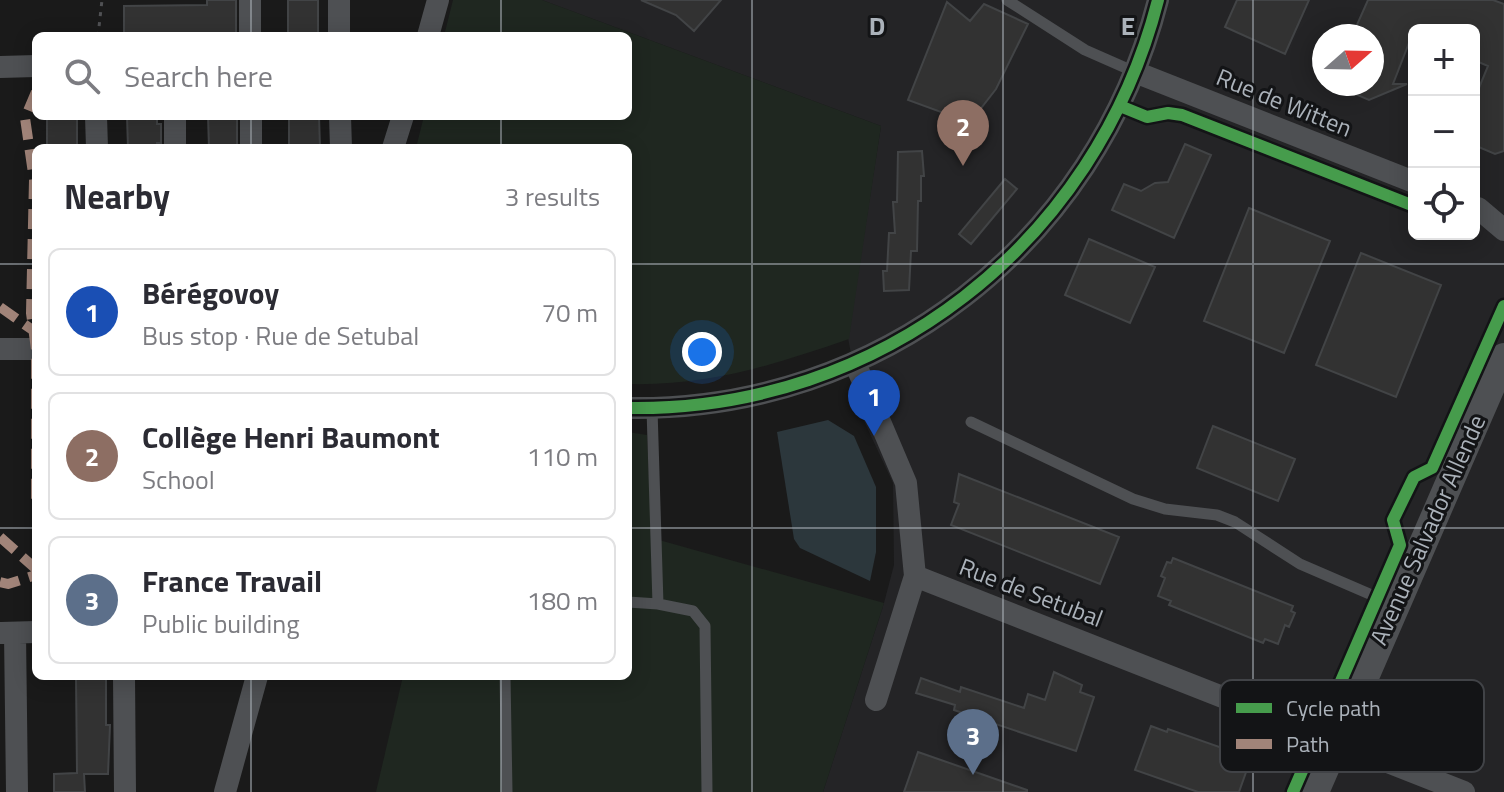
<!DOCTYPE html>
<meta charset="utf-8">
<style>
:root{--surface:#fff;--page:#f7f7f7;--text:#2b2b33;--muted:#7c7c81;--line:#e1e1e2;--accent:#111827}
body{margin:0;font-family:"Titillium Web",sans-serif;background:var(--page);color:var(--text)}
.controls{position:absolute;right:24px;top:24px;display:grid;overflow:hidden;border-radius:12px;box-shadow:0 4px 20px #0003}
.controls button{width:72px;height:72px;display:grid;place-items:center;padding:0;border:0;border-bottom:2px solid var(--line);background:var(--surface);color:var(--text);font:40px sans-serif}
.compass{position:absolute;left:1312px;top:24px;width:72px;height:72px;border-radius:50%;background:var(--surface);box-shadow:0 4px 20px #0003;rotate:70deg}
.you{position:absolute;left:702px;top:352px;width:28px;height:28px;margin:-20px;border:6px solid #fff;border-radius:50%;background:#1a73e8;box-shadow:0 0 0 12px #1a73e833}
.badge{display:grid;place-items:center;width:52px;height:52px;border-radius:50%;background:var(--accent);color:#fff;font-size:26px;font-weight:700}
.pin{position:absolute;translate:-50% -66px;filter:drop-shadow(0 2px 4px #0008)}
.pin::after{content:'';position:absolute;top:42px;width:28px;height:24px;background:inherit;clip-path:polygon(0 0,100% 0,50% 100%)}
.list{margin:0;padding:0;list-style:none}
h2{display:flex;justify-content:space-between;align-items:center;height:104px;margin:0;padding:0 32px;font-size:34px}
h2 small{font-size:26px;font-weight:400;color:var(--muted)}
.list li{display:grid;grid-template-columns:52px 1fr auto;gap:24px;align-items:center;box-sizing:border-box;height:128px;margin:0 16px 16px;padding:0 16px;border:2px solid var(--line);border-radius:12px}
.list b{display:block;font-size:30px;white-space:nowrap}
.list p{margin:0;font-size:26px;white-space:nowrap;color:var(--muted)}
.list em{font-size:26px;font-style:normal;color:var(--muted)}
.icon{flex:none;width:44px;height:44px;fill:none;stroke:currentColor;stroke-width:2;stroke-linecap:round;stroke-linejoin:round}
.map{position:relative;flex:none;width:1504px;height:792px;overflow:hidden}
.search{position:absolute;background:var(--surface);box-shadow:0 4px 20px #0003;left:32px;top:32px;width:600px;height:88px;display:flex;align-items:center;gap:20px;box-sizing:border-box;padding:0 28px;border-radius:12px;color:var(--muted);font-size:30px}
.panel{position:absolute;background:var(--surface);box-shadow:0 4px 20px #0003;left:32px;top:144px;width:600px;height:536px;border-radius:12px}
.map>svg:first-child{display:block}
.built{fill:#242426;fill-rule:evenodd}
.green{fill:#1f2720}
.water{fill:#2c373c}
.building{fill:#323232;stroke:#424446;stroke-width:2}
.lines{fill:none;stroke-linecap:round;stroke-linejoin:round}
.path{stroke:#505154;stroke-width:3;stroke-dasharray:4 6;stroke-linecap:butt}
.service{stroke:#4e5053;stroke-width:11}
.minor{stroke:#4e5053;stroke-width:22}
.tertiary{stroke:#4e5053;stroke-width:28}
.quiet{stroke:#a18479;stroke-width:10;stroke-dasharray:20 10;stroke-linecap:butt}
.cycleway-casing{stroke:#131416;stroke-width:17}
.cycleway{stroke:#469c4c;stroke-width:12}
.grid{fill:none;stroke:#abb2ba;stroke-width:2;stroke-opacity:0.55}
.labels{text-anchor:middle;stroke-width:6;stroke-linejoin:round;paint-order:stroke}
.street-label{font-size:24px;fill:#abb2ba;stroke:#131416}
.key{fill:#131416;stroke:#414347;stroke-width:2}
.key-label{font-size:22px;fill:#abb2ba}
.grid-label{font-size:26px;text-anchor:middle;font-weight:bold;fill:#abb2ba;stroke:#131416;stroke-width:6;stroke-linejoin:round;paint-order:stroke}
</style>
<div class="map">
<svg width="1504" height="792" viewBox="0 0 1504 792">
<rect width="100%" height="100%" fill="#1a1a1a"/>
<!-- built -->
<path class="built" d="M542,0H1504V792H823L884,603L894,565L893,483L864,421L848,338L881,126ZM1414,30H1474V234H1414ZM1324,36H1372V84H1324Z"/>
<!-- green -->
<path class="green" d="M453,0H542L881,126L849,339C773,365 710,386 628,384V148H416L424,116H628V36H444Z
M628,432L647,435L652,538L884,603L823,792H376L403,676H628Z"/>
<!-- water -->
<path class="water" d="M828,420L854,436L876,487V552L870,581L800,548L794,539L777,432Z"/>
<!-- building -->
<path class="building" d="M207,0H236V36H124V6L207,5Z
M288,0H318V36H288Z
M641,0H721L694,31L676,15Z
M1237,0H1309L1285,54L1225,27Z
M1368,0H1493L1504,4V151L1495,154L1474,145V100L1488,66L1474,60V30H1414L1393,84H1407L1369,100L1332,84H1372V36H1352Z
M947,2L970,21L984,4L1028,24L996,89L957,139L939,125L944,113L908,100Z
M47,116H77V148H47Z
M127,116H157V124H161V143H157V148H128Z
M208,116H237V148H209Z
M289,116H319L320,148H289Z
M1185,144L1211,155L1174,238L1112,210L1124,184L1141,191L1155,183L1168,182Z
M922,151L924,176H921V201H918L917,251H911L909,290L884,291L883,271H887L889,233H895L893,202H897L898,152Z
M1005,179L1017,189L971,244L959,234Z
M1249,208L1330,241L1284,353L1204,321Z
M1089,239L1155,267L1130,323L1065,295Z
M1361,253L1441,285L1396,397L1316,365Z
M1213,426L1295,459L1278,501L1197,468Z
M959,474L1119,537L1100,584L951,525L959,504L954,502Z
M1173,558L1293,606L1291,611L1295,613L1289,627L1285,625L1278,644L1265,639L1263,643L1169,605L1171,601L1158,596L1165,578L1161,576L1167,562L1171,563Z
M1054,672L1082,685L1080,692L1094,697L1076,751L954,710L955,705L916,693L921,678L960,692L961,687L1024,708L1028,694L1045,700Z
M76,676H106V725H110L108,774H84L85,792H54V774L77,773Z
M1151,726L1167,732L1168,729L1251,758L1239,792H1198L1135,770Z
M918,752L1027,790V792H904Z"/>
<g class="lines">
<!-- path -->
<path class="path" d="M98,36L102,0"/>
<!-- service -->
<path class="service" d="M1007,0L1085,50L1135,72
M971,422L1133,499L1165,509L1217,515L1235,522L1300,564L1395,605
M628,602L658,604L652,409
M658,604L693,611L705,626L707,792
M505,676L507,792"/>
<!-- minor -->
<path class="minor" d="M250,0V36
M339,0V36
M428,36L438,0
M0,67L36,66
M1135,72L1414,182
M96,116L97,148
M175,116V148
M251,116V148
M340,116L341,148
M393,148L403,116
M1478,208L1504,230
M0,349H36
M855,363L906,483L915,576L1464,792
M628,408C880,412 1096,243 1158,0
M1,633L36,632
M15,633L17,792
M124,676L125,792
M876,700L915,576
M225,792L257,676"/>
<!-- tertiary -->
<path class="tertiary" d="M1315,792L1504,357"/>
<!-- quiet -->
<path class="quiet" d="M36,92L25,118L34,180L31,313L36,349V505
M0,307L34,331
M0,537L36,569
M0,582L8,584L36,575"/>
<defs>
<path id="cycleway" d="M1120,106L1147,117L1168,113L1182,115L1414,206
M628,408C880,412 1096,243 1158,0
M1293,792L1400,545L1393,520L1414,477L1432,468L1504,306"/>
</defs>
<!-- cycleway casing -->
<use href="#cycleway" class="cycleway-casing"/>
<!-- cycleway -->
<use href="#cycleway" class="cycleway"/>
</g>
<!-- grid -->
<path class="grid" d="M251,0V36M501,0V36M752,0V792M1003,0V792M1253,0V792M251,116V148M501,116V148M0,264H36M628,264H1504M0,528H36M628,528H1504M251,676V792M501,676V792"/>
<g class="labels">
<!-- street labels -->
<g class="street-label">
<text transform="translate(1284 103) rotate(22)" y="8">Rue de Witten</text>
<text transform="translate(1428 530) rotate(-66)" y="8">Avenue Salvador Allende</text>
<text transform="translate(1031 593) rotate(21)" y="8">Rue de Setubal</text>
</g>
</g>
<!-- legend -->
<rect x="1220" y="680" width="264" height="92" rx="12" class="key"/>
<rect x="1236" y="703" width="36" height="10" fill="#469c4c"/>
<rect x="1236" y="739" width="36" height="10" fill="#a18479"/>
<g class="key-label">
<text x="1286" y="716">Cycle path</text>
<text x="1286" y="752">Path</text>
</g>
<g class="grid-label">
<text x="877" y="35">D</text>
<text x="1128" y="35">E</text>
</g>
</svg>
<div class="controls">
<button>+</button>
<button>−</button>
<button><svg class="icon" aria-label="locate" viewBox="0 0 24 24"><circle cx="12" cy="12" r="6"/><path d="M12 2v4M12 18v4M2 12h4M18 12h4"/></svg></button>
</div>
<svg class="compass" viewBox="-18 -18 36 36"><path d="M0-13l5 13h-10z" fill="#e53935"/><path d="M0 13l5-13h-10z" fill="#7c7c81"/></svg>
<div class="you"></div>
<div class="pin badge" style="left:874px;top:436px;background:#1a4fb4">1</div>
<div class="pin badge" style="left:963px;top:166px;background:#8d6e63">2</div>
<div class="pin badge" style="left:973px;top:775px;background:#5c6f8a">3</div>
<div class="search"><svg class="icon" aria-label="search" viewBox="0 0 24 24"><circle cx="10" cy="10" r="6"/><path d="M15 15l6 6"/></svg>Search here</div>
<section class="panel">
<h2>Nearby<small>3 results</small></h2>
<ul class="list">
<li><span class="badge" style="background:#1a4fb4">1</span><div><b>Bérégovoy</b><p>Bus stop · Rue de Setubal</p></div><em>70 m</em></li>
<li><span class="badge" style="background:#8d6e63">2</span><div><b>Collège Henri Baumont</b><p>School</p></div><em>110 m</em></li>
<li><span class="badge" style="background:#5c6f8a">3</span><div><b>France Travail</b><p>Public building</p></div><em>180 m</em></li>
</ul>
</section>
</div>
